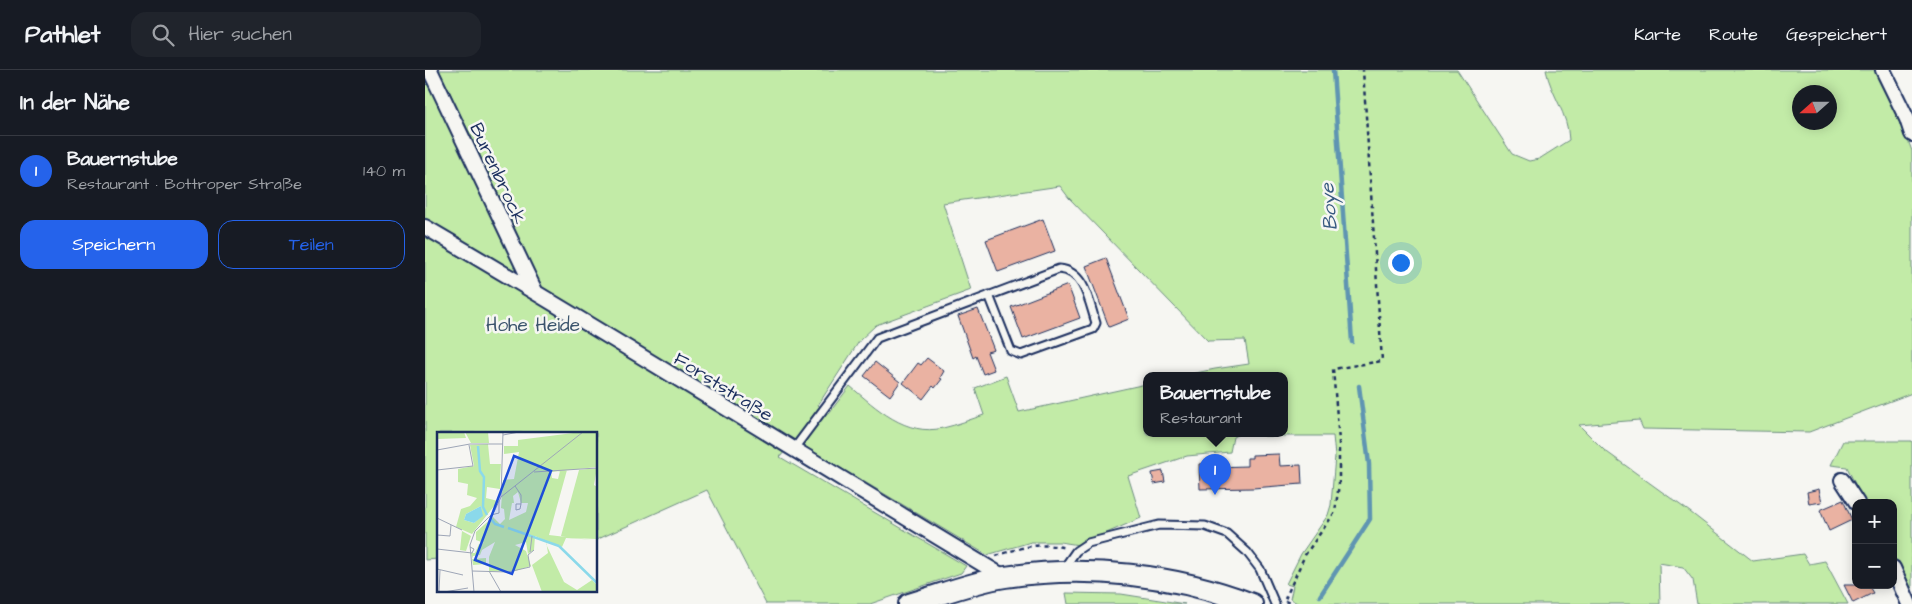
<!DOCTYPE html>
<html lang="de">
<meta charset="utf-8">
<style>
:root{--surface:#171b24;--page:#20242c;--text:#f1f3f6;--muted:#9ea1a6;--line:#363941;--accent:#2563eb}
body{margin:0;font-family:"Architects Daughter",sans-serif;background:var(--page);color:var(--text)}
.controls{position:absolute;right:15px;bottom:15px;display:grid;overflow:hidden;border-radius:10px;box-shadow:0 2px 12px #0003}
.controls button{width:45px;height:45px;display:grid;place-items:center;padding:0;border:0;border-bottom:1px solid var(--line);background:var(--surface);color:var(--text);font:25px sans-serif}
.compass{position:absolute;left:1367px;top:15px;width:45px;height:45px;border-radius:50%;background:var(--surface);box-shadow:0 2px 12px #0003;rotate:249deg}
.you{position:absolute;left:975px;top:192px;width:18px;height:18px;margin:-12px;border:4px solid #fff;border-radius:50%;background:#1a73e8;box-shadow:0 0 0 8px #1a73e833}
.badge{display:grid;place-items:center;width:32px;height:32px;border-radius:50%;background:var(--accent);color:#fff;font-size:16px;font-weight:700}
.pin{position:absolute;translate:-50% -41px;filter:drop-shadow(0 1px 2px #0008)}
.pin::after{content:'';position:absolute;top:26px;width:18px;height:15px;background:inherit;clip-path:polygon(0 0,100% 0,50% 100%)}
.popup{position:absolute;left:718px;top:302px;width:145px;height:65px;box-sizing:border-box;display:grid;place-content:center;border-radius:10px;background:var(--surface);filter:drop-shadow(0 1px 4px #0005);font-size:16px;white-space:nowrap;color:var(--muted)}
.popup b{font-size:19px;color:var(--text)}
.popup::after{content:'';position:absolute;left:50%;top:100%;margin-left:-10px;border:10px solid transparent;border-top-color:var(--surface)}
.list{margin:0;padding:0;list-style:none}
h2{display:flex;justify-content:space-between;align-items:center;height:65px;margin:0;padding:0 20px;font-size:21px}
h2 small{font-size:16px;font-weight:400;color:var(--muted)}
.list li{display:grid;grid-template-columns:32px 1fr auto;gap:15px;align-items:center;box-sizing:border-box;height:70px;padding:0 20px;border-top:1px solid var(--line)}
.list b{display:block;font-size:19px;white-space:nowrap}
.list p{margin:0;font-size:16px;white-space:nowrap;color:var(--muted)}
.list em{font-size:16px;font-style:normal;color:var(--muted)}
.actions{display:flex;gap:10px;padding:15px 20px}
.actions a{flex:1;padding:11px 0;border:1px solid var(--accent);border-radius:15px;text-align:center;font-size:18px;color:var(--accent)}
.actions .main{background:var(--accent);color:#fff}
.icon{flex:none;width:28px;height:28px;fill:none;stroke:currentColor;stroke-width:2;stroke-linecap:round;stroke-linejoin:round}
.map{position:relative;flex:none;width:1487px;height:534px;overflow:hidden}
header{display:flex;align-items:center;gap:30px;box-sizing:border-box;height:70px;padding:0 25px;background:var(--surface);border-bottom:1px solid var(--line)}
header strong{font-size:24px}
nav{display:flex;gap:28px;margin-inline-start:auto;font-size:18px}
.search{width:350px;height:45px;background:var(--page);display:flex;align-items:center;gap:12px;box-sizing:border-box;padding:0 18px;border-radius:15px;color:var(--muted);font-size:19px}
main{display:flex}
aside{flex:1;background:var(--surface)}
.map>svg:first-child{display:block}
.green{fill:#c2eba7;stroke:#6e8d82;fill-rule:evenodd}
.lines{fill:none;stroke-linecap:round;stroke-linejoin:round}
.stream{stroke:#5e95b2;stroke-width:4.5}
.building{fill:#eab2a2;stroke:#1b2f5e}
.service-casing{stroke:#1b2f5e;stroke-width:11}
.minor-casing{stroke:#1b2f5e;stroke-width:18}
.secondary-casing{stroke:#1b2f5e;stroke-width:24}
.path{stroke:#1b2f5e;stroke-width:2.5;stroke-dasharray:4 4;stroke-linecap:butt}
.service{stroke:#f6f6f2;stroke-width:7}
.minor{stroke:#f6f6f2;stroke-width:14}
.secondary{stroke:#f6f6f2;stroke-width:20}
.labels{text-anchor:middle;stroke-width:5;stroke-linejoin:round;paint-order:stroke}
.street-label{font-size:19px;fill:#1b2f5e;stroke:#f6f6f2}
.park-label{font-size:19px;fill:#3c556d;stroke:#f6f6f2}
.water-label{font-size:20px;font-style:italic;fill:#375a81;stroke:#f6f6f2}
.inset-river{fill:none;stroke:#8bd9ea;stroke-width:2.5}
.inset-road{fill:none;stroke:#9ea6b7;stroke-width:1}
.view{fill:#1d4ed8;fill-opacity:0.15;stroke:#1d4ed8;stroke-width:2.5}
.inset-edge{fill:none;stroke:#1b2f5e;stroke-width:2.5}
</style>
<header>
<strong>Pathlet</strong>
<div class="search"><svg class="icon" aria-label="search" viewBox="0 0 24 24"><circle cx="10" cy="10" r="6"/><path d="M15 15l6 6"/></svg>Hier suchen</div>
<nav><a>Karte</a><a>Route</a><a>Gespeichert</a></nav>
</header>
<main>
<aside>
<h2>In der Nähe<small></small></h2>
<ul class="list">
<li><span class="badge">1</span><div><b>Bauernstube</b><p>Restaurant · Bottroper Straße</p></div><em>140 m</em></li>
</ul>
<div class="actions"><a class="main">Speichern</a><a>Teilen</a></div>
</aside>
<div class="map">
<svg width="1487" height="534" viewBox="0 0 1487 534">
<rect width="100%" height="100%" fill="#f6f6f2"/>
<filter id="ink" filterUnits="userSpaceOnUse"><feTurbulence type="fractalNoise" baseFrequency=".02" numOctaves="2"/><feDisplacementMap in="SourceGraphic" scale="10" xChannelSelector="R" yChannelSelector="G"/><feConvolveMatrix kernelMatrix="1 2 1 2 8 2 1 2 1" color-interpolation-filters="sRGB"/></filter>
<g filter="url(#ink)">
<!-- green -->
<path class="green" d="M0,0L26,53L48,70L14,0H1032L1087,84L1104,91L1114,89L1144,70C1143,43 1126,25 1121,0H1452L1471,38L1487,81V323L1384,362L1218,359L1214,350L1154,355L1179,380L1265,442L1328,491L1378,484L1384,494L1400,491L1423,534H1272L1268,510L1258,497L1234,493L1235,534H874L865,529L868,516L861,514L876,484L903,445L906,435L910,386L908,366H839L838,364H859V306H756L790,299L824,294L820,270L783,271L644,128L635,116L518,133L546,220L451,255L435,270L393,335L404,343L425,316C451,338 481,367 518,358C532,355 546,349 559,345L550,318L581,306L594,342L721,314V364H814L808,367L805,382L762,386L703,406L716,448L654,475L635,472H606L562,485L369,370L355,387L541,496L536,503L445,534H341L282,420L171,470V363H14V489L0,490ZM1374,22H1404V52H1374Z
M1418,371H1487V528L1468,487V433H1439L1422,397L1406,395Z
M641,523L696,524L760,534H643Z"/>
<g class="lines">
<!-- stream -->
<path class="stream" d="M908,0L927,272
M895,526L945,449L944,394L934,316"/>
</g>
<!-- building -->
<path class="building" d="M618,149L630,181L573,202L561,170Z
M681,188L704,249L684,257L661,196Z
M643,215L655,248L598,269L586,237Z
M553,239L569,280L562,282L569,300L558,304L551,286L548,288L533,246Z
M502,288L519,301L515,308L517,309L510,318L508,316L498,329L478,313L493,293L496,295Z
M450,292L475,312L465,326L439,306Z
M854,384L855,396L876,395L877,414L828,418L775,419L774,394L788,393V397L822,396V388H827V385Z
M738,401L740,412L729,414L727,403Z
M1394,419L1397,432L1384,434L1382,422Z
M1418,430L1427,450L1404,461L1395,440Z
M1419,515H1443L1448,523L1428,533Z"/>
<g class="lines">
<defs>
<path id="service" d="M368,380L452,268L634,199C660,201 664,232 671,253L668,259L596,285L586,281L564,225
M639,498L651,481L663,473L734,455L780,456L802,464L822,482L835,499L850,534"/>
<path id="minor" d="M5,0L110,221
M1458,0L1482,49L1487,64
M0,157C195,271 386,391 579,507
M1417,410L1432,433
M1468,498L1484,534"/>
<path id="secondary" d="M484,534C515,525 547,512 580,507C662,495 749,504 827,534"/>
</defs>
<!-- service casing -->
<use href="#service" class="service-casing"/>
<!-- minor casing -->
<use href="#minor" class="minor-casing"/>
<!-- secondary casing -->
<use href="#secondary" class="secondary-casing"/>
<!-- path -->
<path class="path" d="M571,486C597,477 614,472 641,478
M860,529L880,485L910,442L914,414V371L908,299L957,291L938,0
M860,531L867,534"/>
<!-- service -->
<use href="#service" class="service"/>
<!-- minor -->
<use href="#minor" class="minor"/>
<!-- secondary -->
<use href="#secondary" class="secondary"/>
</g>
</g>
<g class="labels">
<!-- street labels -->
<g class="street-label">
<text transform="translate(74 103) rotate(65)" y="7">Burenbrock</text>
<text transform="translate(299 316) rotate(32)" y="7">Forststraße</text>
</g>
<!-- park labels -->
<g class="park-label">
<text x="108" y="261">Hohe Heide</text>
</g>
<!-- water labels -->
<g class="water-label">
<text transform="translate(903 137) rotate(-94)" y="7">Boye</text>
</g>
</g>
<!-- overview -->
<g transform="translate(12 362)">
<rect width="160" height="160" fill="#f6f6f2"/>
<path d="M0,0H27L29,6L0,7ZM28,0H51L52,11H34ZM144,0H160V35L114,40L115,46L121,47L123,39L130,38L112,103L129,105L124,104L142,38L160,36L157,53L160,55V107L135,106L160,108L129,106L125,115L110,109L109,112L127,150L140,158L155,148L160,153V160H105L95,133L111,121L109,109L98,104L97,118L91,122L89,110L78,113L89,119L94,134L75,140L52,139V125L58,110L45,118L43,123L36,124L35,127L49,126V132L36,133L34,121H38L42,112L47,111L39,108V100L56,85L63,92L68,87L67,77L64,76L66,48L77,47L82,20L67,22V14H81V8ZM81,60L84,71H91L89,80L72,88L75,71H77L76,64ZM51,12L53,32H64L63,47V57L50,55L49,66L61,69L35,102L19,95L24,77L33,74L40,66L30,63L31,52L21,50V37L37,34L33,13ZM44,74L45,84L37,91L27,88L29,82ZM25,99L34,104L29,119L23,118Z" fill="#c2eba7" fill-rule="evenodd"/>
<path d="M44,74L46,84L37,91L27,88L29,82Z" fill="#8bd9ea"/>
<path class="inset-river" d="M41,14L43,39L47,45L46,75L50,83M54,87L58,92L67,95M71,96L122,114M122,114L160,151"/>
<path class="inset-road" d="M66,3L82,0M33,12H66M0,18L33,12M0,38L36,34L32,13M97,40L160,36M78,54L84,63V72L83,77L79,78V72H84M64,65L146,0M54,83L62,81V69M0,86L25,98M0,103L13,104L14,93M0,117L35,121L37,117L33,115M93,120L95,104M0,137L26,143M35,139L71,140L93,135L91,123L97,118M52,139L64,160M2,160L3,138M7,160L31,156M37,160L33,113L38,99L57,80L64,65L66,0"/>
<path class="view" d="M77,24L114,39L75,142L38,128Z"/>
<rect width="160" height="160" class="inset-edge"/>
</g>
</svg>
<div class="controls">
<button>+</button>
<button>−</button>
</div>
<svg class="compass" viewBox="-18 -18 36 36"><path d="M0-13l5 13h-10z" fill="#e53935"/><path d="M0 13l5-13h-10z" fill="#9ea1a6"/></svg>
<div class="you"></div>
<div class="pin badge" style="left:790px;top:425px">1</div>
<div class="popup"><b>Bauernstube</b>Restaurant</div>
</div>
</main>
